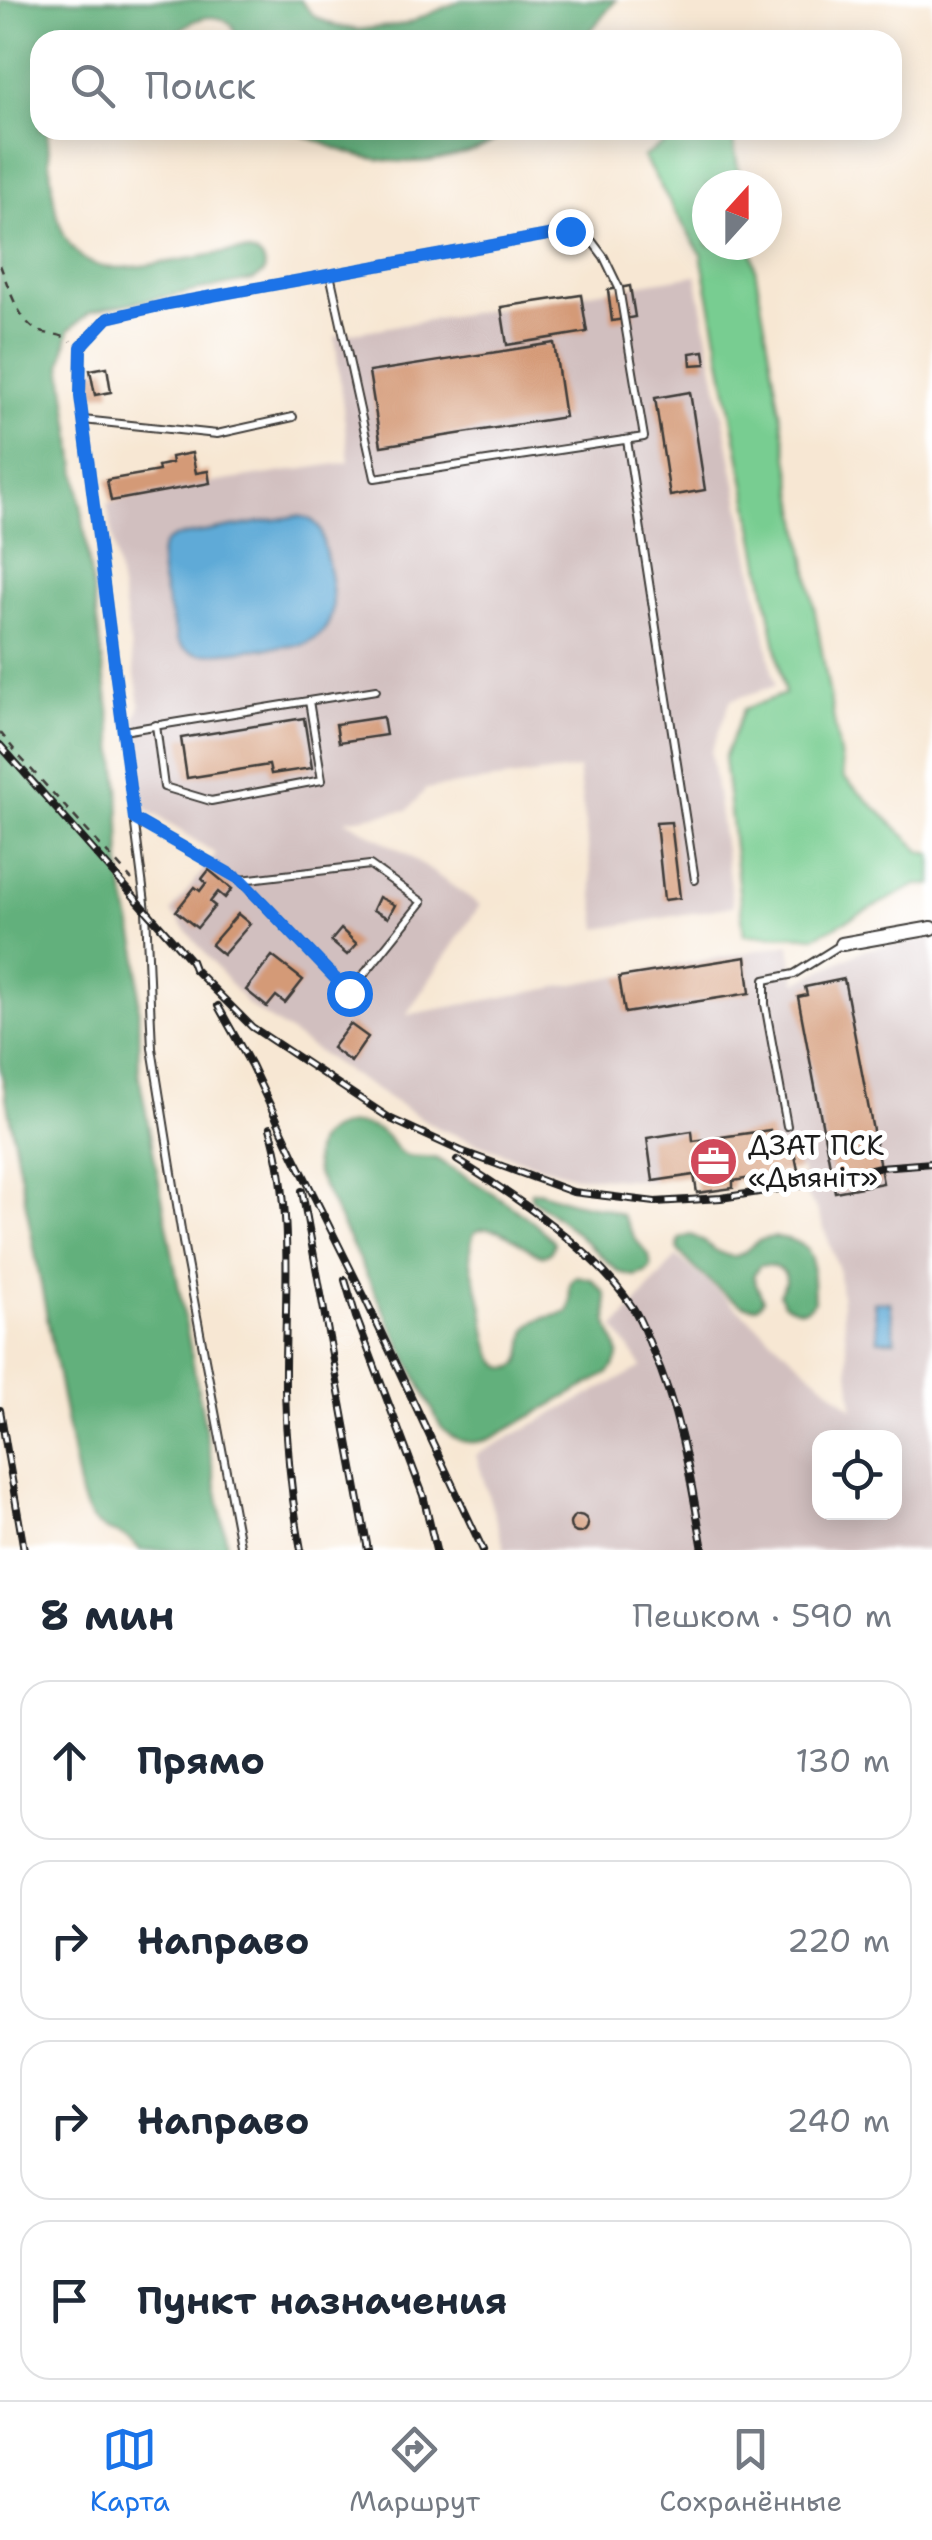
<!DOCTYPE html>
<html lang="ru">
<meta charset="utf-8">
<style>
:root{--surface:#fff;--page:#f6f6f7;--text:#1f2937;--muted:#747a83;--line:#e0e1e3;--accent:#1a73e8}
body{margin:0;font-family:"Shantell Sans",sans-serif;background:var(--page);color:var(--text)}
.controls{position:absolute;right:30px;bottom:30px;display:grid;overflow:hidden;border-radius:20px;box-shadow:0 5px 25px #0003}
.controls button{width:90px;height:90px;display:grid;place-items:center;padding:0;border:0;border-bottom:2px solid var(--line);background:var(--surface);color:var(--text);font:50px sans-serif}
.compass{position:absolute;left:692px;top:170px;width:90px;height:90px;border-radius:50%;background:var(--surface);box-shadow:0 5px 25px #0003;rotate:21deg}
.stop{position:absolute;width:30px;height:30px;margin:-22px;border:8px solid #1a73e8;border-radius:50%;background:#fff}
.stop.end{background:#1a73e8;border-color:#fff;box-shadow:0 2px 10px #0008}
.list{margin:0;padding:0;list-style:none}
h2{display:flex;justify-content:space-between;align-items:center;height:130px;margin:0;padding:0 40px;font-size:42px}
h2 small{font-size:32px;font-weight:400;color:var(--muted)}
.list li{display:grid;grid-template-columns:65px 1fr auto;gap:30px;align-items:center;box-sizing:border-box;height:160px;margin:0 20px 20px;padding:0 20px;border:2px solid var(--line);border-radius:30px}
.list b{display:block;font-size:38px;white-space:nowrap}
.list em{font-size:32px;font-style:normal;color:var(--muted)}
.icon{flex:none;width:55px;height:55px;fill:none;stroke:currentColor;stroke-width:2;stroke-linecap:round;stroke-linejoin:round}
.map{position:relative;flex:none;width:932px;height:1550px;overflow:hidden}
.search{position:absolute;background:var(--surface);box-shadow:0 5px 25px #0003;left:30px;right:30px;top:30px;height:110px;display:flex;align-items:center;gap:25px;box-sizing:border-box;padding:0 35px;border-radius:30px;color:var(--muted);font-size:38px}
.sheet{height:850px;background:var(--surface)}
nav{display:flex;justify-content:space-around;align-items:center;box-sizing:border-box;height:140px;border-top:2px solid var(--line);background:var(--surface);font-size:28px;color:var(--muted)}
nav a{display:grid;justify-items:center;gap:5px}
nav .on{color:var(--accent)}
.map>svg:first-child{display:block}
.industrial{fill:#d1bfbf;fill-rule:evenodd}
.green{fill:#78cd91;stroke:#4a7456;stroke-width:2.5}
.forest{fill:#62b07b;stroke:#3f664c;stroke-width:2.5}
.water{fill:#5faad7;stroke:#3e637a;stroke-width:2.5}
.building{fill:#d49a77}
.lines{fill:none;stroke-linecap:round;stroke-linejoin:round}
.service-casing{stroke:#3d3a37;stroke-width:10}
.minor-casing{stroke:#3d3a37;stroke-width:16}
.path{stroke:#3d3a37;stroke-width:2.5;stroke-dasharray:8 8;stroke-linecap:butt}
.service{stroke:#fff;stroke-width:6}
.minor{stroke:#fff;stroke-width:12}
.rail-casing{stroke:#1c1c1c;stroke-width:8}
.rail{stroke:#fff;stroke-width:4;stroke-dasharray:11;stroke-linecap:butt}
.route{stroke:#1a73e8;stroke-width:12}
.labels{text-anchor:middle;stroke-width:10;stroke-linejoin:round;paint-order:stroke}
.poi-label{font-size:28px;fill:#1c1c1c;stroke:#fff;text-anchor:start}
</style>
<div class="map">
<svg width="932" height="1550" viewBox="0 0 932 1550">
<rect width="100%" height="100%" fill="#fff"/>
<filter id="ink" filterUnits="userSpaceOnUse"><feTurbulence type="fractalNoise" baseFrequency=".01" numOctaves="2"/><feDisplacementMap in="SourceGraphic" scale="20" xChannelSelector="R" yChannelSelector="G"/><feConvolveMatrix kernelMatrix="1 2 1 2 8 2 1 2 1" color-interpolation-filters="sRGB"/></filter>
<filter id="wash" filterUnits="userSpaceOnUse"><feTurbulence type="fractalNoise" baseFrequency=".0048" numOctaves="4" result="noise"/><feDisplacementMap in="SourceGraphic" scale="40" xChannelSelector="R" yChannelSelector="G"/><feGaussianBlur stdDeviation="2.25" result="paint"/><feColorMatrix in="noise" values="0 0 0 0 0 0 0 0 0 0 0 0 0 0 0 0 0 1.4 0 .05"/><feComposite in="paint" operator="in"/></filter>
<g filter="url(#wash)">
<rect width="100%" height="100%" fill="#f7e7d3"/>
<!-- industrial -->
<path class="industrial" d="M696,275L775,686L731,700L711,752L733,906L598,929L578,769L426,789L408,810L345,820L405,853L480,905L406,1015L790,944L796,983L863,950L932,937V1550H505L476,1455L642,1367L615,1328L677,1256L853,1409L838,1267L817,1209L805,1194L801,1169L733,1181V1188L697,1193L694,1174L653,1181L574,1176L522,1160L437,1128L360,1080L247,1004L171,912L216,854L145,808L135,720L140,705L107,503L210,483L349,462L335,336ZM820,1438H894V1512H820Z"/>
<!-- green -->
<path class="green" d="M686,130H731L741,185H707V245H751L844,778L922,852L932,854V885H917L816,936L744,935L724,758L744,709L785,694L701,254L643,157Z"/>
<!-- forest -->
<path class="forest" d="M0,0H300L315,17L336,26L358,30L406,24L462,0H616L593,28L580,40H235C236,28 230,20 217,18C196,14 184,29 167,38C157,44 60,40 40,40V130H47C50,158 50,188 57,215C74,276 110,271 162,263C188,259 213,254 239,251C254,251 268,256 264,273L253,280L106,308L90,312L69,330L62,364L119,782L121,870L124,892L138,953L139,1075L228,1550H140C118,1521 95,1546 80,1493L0,1066Z
M293,130H505C493,145 476,151 458,155C397,172 348,156 293,130Z
M351,1124C365,1124 379,1128 388,1138C394,1144 396,1152 405,1155C415,1159 426,1155 437,1159C468,1178 533,1215 554,1243C545,1283 506,1211 474,1233C464,1259 477,1282 483,1308C486,1323 487,1368 509,1368C527,1368 521,1342 527,1330C536,1315 554,1318 568,1312C576,1299 562,1285 577,1276L591,1279L605,1293C609,1304 605,1316 609,1327C615,1347 627,1355 607,1374L492,1438C471,1446 456,1443 441,1427L316,1172C310,1142 322,1129 351,1124Z
M538,1191L572,1202L604,1208L622,1215L636,1240L649,1255L651,1267L647,1272L634,1276L619,1272L573,1230L531,1198V1192Z
M691,1235C706,1240 719,1258 735,1256C744,1255 748,1248 755,1243C772,1231 806,1239 812,1259L814,1301C807,1314 795,1310 784,1304L779,1294L786,1281L785,1274C778,1267 769,1264 759,1266L753,1276L763,1300C758,1306 759,1308 750,1307C732,1305 690,1265 678,1250V1241L681,1238Z"/>
<!-- water -->
<path class="water" d="M297,516C308,517 317,521 321,532C328,571 352,628 302,645L202,654C190,653 183,649 177,640C172,618 154,567 162,548C166,540 167,541 174,537Z
M874,1302H890L895,1340H878Z"/>
<g id="blocks">
<!-- building -->
<path class="building" d="M630,286L635,317L612,321L608,290Z
M581,295L587,332L507,345L501,307Z
M554,343L565,417L381,446L369,372Z
M704,351L706,364L691,365L690,353Z
M107,367L111,392L95,395L90,370Z
M690,392L705,490L670,496L655,398Z
M192,453L196,473L208,471L210,483L111,501L107,480L159,471L158,466L172,463L171,457Z
M383,717L386,735L339,742L336,724Z
M304,718L312,768L271,774L269,765L187,778L181,738Z
M671,822L680,898L664,900L656,823Z
M209,870L232,889L225,898L218,892L210,902L215,906L197,928L176,911L195,887L200,891L206,883L202,879Z
M379,897L395,905L388,918L373,910Z
M238,914L250,924L223,955L211,945Z
M341,929L357,944L347,955L331,941Z
M272,956L303,980L285,1003L276,996L267,1007L246,990Z
M746,957L750,993L625,1013L619,977Z
M844,979L883,1183L835,1192L798,997L807,995L805,987Z
M350,1024L368,1037L351,1062L332,1048Z
M770,1130L773,1147L785,1146L786,1153L794,1151L798,1170L733,1181V1188L697,1193L694,1175L653,1181L647,1138L692,1131L693,1141Z
M570 1524a9 9 0 1 1 18 0a9 9 0 1 1-18 0Z"/>
</g>
</g>
<g filter="url(#ink)">
<use href="#blocks" fill-opacity="0" stroke="#3d3a37" stroke-width="2.5"/>
<g class="lines">
<defs>
<path id="service" d="M83,420L217,434L293,417
M627,440L695,880
M156,725L164,787L211,801L322,780L309,701
M123,731L376,690
M136,820L241,880L349,993L422,902L370,865L241,880
M787,1126L765,1004V980L794,974L842,944
M241,1550L183,1242L152,1048L146,911L80,396L81,347L108,318L168,304L570,231L588,236L604,257L619,288L644,437L375,478L330,274"/>
<path id="minor" d="M842,944L932,928"/>
</defs>
<!-- service casing -->
<use href="#service" class="service-casing"/>
<!-- minor casing -->
<use href="#minor" class="minor-casing"/>
<!-- path -->
<path class="path" d="M0,265C8,285 19,325 41,332C55,336 57,332 71,341
M0,732L20,757L132,880"/>
<!-- service -->
<use href="#service" class="service"/>
<!-- minor -->
<use href="#minor" class="minor"/>
<defs>
<path id="rail" d="M0,745L191,961L194,969L252,1027L391,1119L461,1151L573,1192L655,1202L721,1198L804,1185L880,1167L932,1163
M218,1006L251,1065L295,1158L364,1296L483,1550
M270,1128C295,1212 284,1302 285,1389C286,1443 291,1496 301,1550
M457,1160C516,1197 594,1249 633,1308C641,1320 646,1335 652,1349C681,1413 691,1481 703,1550
M302,1191L368,1550
M345,1280L356,1317L423,1495L436,1550
M0,1410L24,1550"/>
</defs>
<!-- rail casing -->
<use href="#rail" class="rail-casing"/>
<!-- rail -->
<use href="#rail" class="rail"/>
</g>
</g>
<g class="lines" filter="url(#ink)">
<!-- route -->
<path class="route" d="M349,993L241,880L134,819L80,396L81,347L108,318L168,304L570,231"/>
</g>
<!-- icons -->
<defs>
<symbol id="office-disc" viewBox="-11 -11 22 22"><circle r="9.5" fill="#d1495b" stroke="#fff"/><path d="M-6-3h4V-5.5h4V-3h4V5H-6ZM-1-4.5V-3h2v-1.5ZM-6 0V1H6V0Z" fill="#fff"/></symbol>
</defs>
<g fill-rule="evenodd">
<use href="#office-disc" x="686" y="1134" width="55" height="55"/>
</g>
<g class="labels">
<!-- poi labels -->
<g class="poi-label">
<text x="748" y="1155">ДЗАТ ПСК<tspan x="748" dy="32">«Дыяніт»</tspan></text>
</g>
</g>
</svg>
<div class="controls">
<button><svg class="icon" aria-label="locate" viewBox="0 0 24 24"><circle cx="12" cy="12" r="6"/><path d="M12 2v4M12 18v4M2 12h4M18 12h4"/></svg></button>
</div>
<svg class="compass" viewBox="-18 -18 36 36"><path d="M0-13l5 13h-10z" fill="#e53935"/><path d="M0 13l5-13h-10z" fill="#747a83"/></svg>
<div class="stop" style="left:349px;top:993px"></div>
<div class="stop end" style="left:570px;top:231px"></div>
<div class="search"><svg class="icon" aria-label="search" viewBox="0 0 24 24"><circle cx="10" cy="10" r="6"/><path d="M15 15l6 6"/></svg>Поиск</div>
</div>
<section class="sheet">
<h2>8 мин<small>Пешком · 590 m</small></h2>
<ul class="list">
<li><svg class="icon" aria-label="ahead" viewBox="0 0 24 24"><path d="M12 20V5M6 11l6-6 6 6"/></svg><div><b>Прямо</b></div><em>130 m</em></li>
<li><svg class="icon" aria-label="right" viewBox="0 0 24 24"><path d="M7 20v-9h11M14 6l5 5-5 5"/></svg><div><b>Направо</b></div><em>220 m</em></li>
<li><svg class="icon" aria-label="right" viewBox="0 0 24 24"><path d="M7 20v-9h11M14 6l5 5-5 5"/></svg><div><b>Направо</b></div><em>240 m</em></li>
<li><svg class="icon" aria-label="arrive" viewBox="0 0 24 24"><path d="M6 21V4h12l-3 4 3 4H6"/></svg><div><b>Пункт назначения</b></div></li>
</ul>
</section>
<nav>
<a class="on"><svg class="icon" aria-label="map" viewBox="0 0 24 24"><path d="M3 6l6-2 6 2 6-2v14l-6 2-6-2-6 2zM9 4v14M15 6v14"/></svg>Карта</a>
<a><svg class="icon" aria-label="directions" viewBox="0 0 24 24"><path d="M12 3l9 9-9 9-9-9zM9 14v-3h6M13 9l2 2-2 2"/></svg>Маршрут</a>
<a><svg class="icon" aria-label="saved" viewBox="0 0 24 24"><path d="M7 4h10v16l-5-4-5 4z"/></svg>Сохранённые</a>
</nav>
